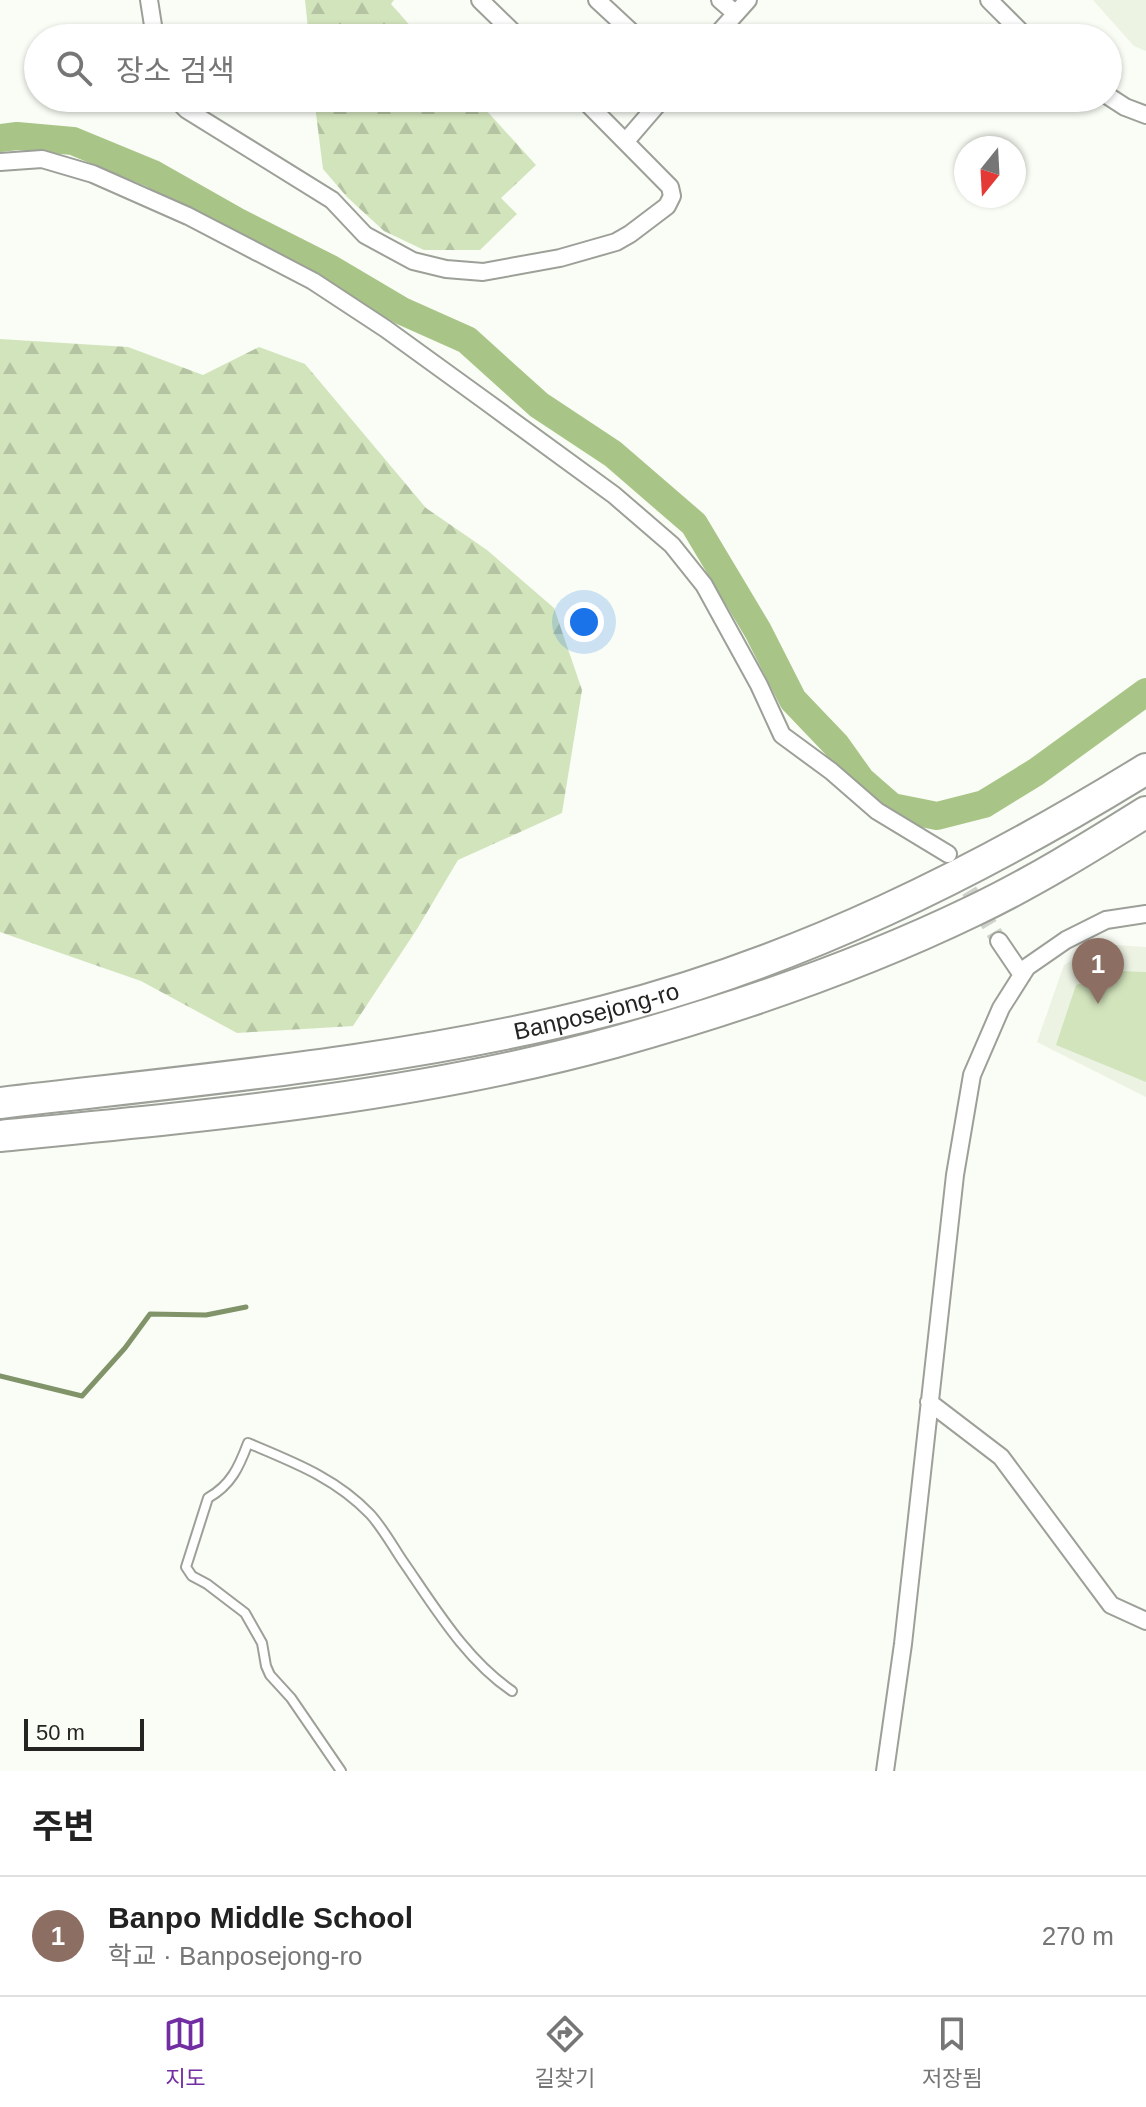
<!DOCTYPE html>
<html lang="ko">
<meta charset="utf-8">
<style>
:root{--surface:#fff;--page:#f6f6f6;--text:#222;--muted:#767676;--line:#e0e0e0;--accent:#712da1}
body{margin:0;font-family:Arial,"Noto Sans KR",sans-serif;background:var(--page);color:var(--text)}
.compass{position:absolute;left:954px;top:136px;width:72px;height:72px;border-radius:50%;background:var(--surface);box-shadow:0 2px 6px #0004;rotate:198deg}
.scale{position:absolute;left:24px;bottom:20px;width:120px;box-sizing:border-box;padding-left:8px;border:4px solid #242522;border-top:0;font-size:22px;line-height:28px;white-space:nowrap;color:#242522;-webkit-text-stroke:6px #f9fdf5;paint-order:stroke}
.you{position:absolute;left:584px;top:622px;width:28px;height:28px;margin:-20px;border:6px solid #fff;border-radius:50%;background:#1a73e8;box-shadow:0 0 0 12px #1a73e833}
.badge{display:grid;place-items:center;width:52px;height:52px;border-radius:50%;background:var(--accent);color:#fff;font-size:26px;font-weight:700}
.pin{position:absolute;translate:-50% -66px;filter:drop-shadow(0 2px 4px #0008)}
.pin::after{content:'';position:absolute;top:42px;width:28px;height:24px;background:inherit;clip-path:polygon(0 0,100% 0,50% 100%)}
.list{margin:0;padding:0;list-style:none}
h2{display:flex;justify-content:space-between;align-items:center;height:104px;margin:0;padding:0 32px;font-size:34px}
h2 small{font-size:26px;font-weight:400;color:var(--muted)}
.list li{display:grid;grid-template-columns:52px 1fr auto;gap:24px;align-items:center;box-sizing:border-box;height:120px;padding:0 32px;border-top:2px solid var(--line)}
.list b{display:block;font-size:30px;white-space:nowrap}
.list p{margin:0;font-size:26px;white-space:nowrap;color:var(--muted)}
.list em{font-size:26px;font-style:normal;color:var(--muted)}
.icon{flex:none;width:44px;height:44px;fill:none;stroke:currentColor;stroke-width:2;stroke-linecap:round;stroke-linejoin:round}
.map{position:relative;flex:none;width:1146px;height:1771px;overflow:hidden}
.search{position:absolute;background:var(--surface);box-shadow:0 2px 6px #0004;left:24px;right:24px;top:24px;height:88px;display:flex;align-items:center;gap:20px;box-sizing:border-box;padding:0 28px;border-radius:44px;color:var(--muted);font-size:30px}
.sheet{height:224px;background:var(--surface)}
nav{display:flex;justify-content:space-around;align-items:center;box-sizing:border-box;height:112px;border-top:2px solid var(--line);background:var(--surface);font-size:22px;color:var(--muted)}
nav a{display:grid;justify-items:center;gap:4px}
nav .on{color:var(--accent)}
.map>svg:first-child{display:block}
.built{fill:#ecf3e3}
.grass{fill:#d2e4bc}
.forest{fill:url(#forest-firs)}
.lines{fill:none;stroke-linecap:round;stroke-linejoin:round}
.stream{stroke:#819469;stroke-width:5}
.river{stroke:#a9c487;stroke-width:28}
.street-tunnel{stroke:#ced2cb;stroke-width:16;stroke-dasharray:16 8;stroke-linecap:butt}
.lane-casing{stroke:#9ca098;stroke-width:12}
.street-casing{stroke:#9ca098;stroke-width:20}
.highway-casing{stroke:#9ca098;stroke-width:34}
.lane{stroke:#fff;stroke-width:8}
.street{stroke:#fff;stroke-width:16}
.highway{stroke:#fff;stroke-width:30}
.labels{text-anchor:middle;stroke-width:7;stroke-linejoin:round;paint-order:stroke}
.street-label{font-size:24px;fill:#242522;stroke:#f9fdf5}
</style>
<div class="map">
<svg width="1146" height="1771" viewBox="0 0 1146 1771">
<defs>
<pattern id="forest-firs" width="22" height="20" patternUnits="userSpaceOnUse" patternTransform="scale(2)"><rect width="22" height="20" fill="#d2e4bc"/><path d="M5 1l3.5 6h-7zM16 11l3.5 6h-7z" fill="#b4c3a1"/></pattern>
</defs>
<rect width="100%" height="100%" fill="#f9fdf5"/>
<!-- built -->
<path class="built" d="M1093,0H1146V51L1134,46Z
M1098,944L1146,947V1097L1037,1042L1064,965Z"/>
<!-- grass -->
<path class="grass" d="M1119,971L1146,972V1082L1056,1045L1076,985Z"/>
<!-- forest -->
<path class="forest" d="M305,0H394L391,4L421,38H309Z
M314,98H475L536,165L501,198L517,214L480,250H424L384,231L347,197L323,169Z
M0,339L128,347L203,375L259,347L305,364L426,508L487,550L554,608L582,690L562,813L458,860L417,929L353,1026L237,1033L141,981L0,932Z"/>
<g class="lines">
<!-- stream -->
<path class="stream" d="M0,1376L82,1396L125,1348L150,1314L206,1315L246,1307"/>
<!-- river -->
<path class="river" d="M0,138L17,136L73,141L153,174L236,221L331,269L402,311L467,340L539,405L613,454L694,524L758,631L793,700L836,745L861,780L892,807L937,816L984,804L1036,772L1146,692"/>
<!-- street-tunnel -->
<path class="street-tunnel" d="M957,870L999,941"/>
<defs>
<path id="lane" d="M341,1771L291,1698L270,1675L266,1666L262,1643L245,1613L207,1584L192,1576L186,1567L208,1498C231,1485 239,1467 248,1443C293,1462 336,1478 370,1514C382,1527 392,1545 402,1560C434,1606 465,1659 512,1691"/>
<path id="street" d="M149,0L155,38
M480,0L519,38
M597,0L638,38
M720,0L735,13
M989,0L1027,38
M714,38L748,0
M1108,96L1125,107L1146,115
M175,98L187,110L332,200L365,235L413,261L446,269L483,272L560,258L616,242L630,234L667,206L672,196L670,187L582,98
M626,141L663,98
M0,162L42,159L93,174L188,216L313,281L386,329L484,400L614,495L672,545L704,585L759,685L782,735L831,771L877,811L948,854
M999,941L1022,975
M929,1402L1001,1457L1111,1605L1146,1621
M885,1771L903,1644L955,1175L972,1075L1001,1008L1027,967L1066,940L1106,920L1146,914"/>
<g id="highway">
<path id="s1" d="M0,1103C203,1079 407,1062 605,1011C798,962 977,873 1146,769"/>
<path d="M0,1136C205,1116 416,1097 615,1042C737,1008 859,966 973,911C1032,883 1090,847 1146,812"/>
</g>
</defs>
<!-- lane casing -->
<use href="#lane" class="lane-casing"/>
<!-- street casing -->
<use href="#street" class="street-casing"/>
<!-- highway casing -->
<use href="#highway" class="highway-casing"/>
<!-- lane -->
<use href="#lane" class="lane"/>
<!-- street -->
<use href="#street" class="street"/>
<!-- highway -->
<use href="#highway" class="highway"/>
</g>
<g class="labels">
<!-- street labels -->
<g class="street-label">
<text dy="8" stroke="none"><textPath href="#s1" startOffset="604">Banposejong-ro</textPath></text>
</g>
</g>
</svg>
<svg class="compass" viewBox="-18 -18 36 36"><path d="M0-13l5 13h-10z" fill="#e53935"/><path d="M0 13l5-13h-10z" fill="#767676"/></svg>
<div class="scale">50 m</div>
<div class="you"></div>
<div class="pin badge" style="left:1098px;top:1004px;background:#8d6e63">1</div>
<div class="search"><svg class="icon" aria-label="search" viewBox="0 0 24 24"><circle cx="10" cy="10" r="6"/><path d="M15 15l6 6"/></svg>장소 검색</div>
</div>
<section class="sheet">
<h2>주변<small></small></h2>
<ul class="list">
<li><span class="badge" style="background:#8d6e63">1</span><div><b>Banpo Middle School</b><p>학교 · Banposejong-ro</p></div><em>270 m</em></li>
</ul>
</section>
<nav>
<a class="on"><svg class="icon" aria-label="map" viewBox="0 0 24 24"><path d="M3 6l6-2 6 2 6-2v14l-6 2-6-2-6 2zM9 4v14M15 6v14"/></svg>지도</a>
<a><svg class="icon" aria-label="directions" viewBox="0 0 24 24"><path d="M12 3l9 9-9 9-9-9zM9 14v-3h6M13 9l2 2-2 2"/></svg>길찾기</a>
<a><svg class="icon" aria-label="saved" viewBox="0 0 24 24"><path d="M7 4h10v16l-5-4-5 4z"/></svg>저장됨</a>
</nav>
